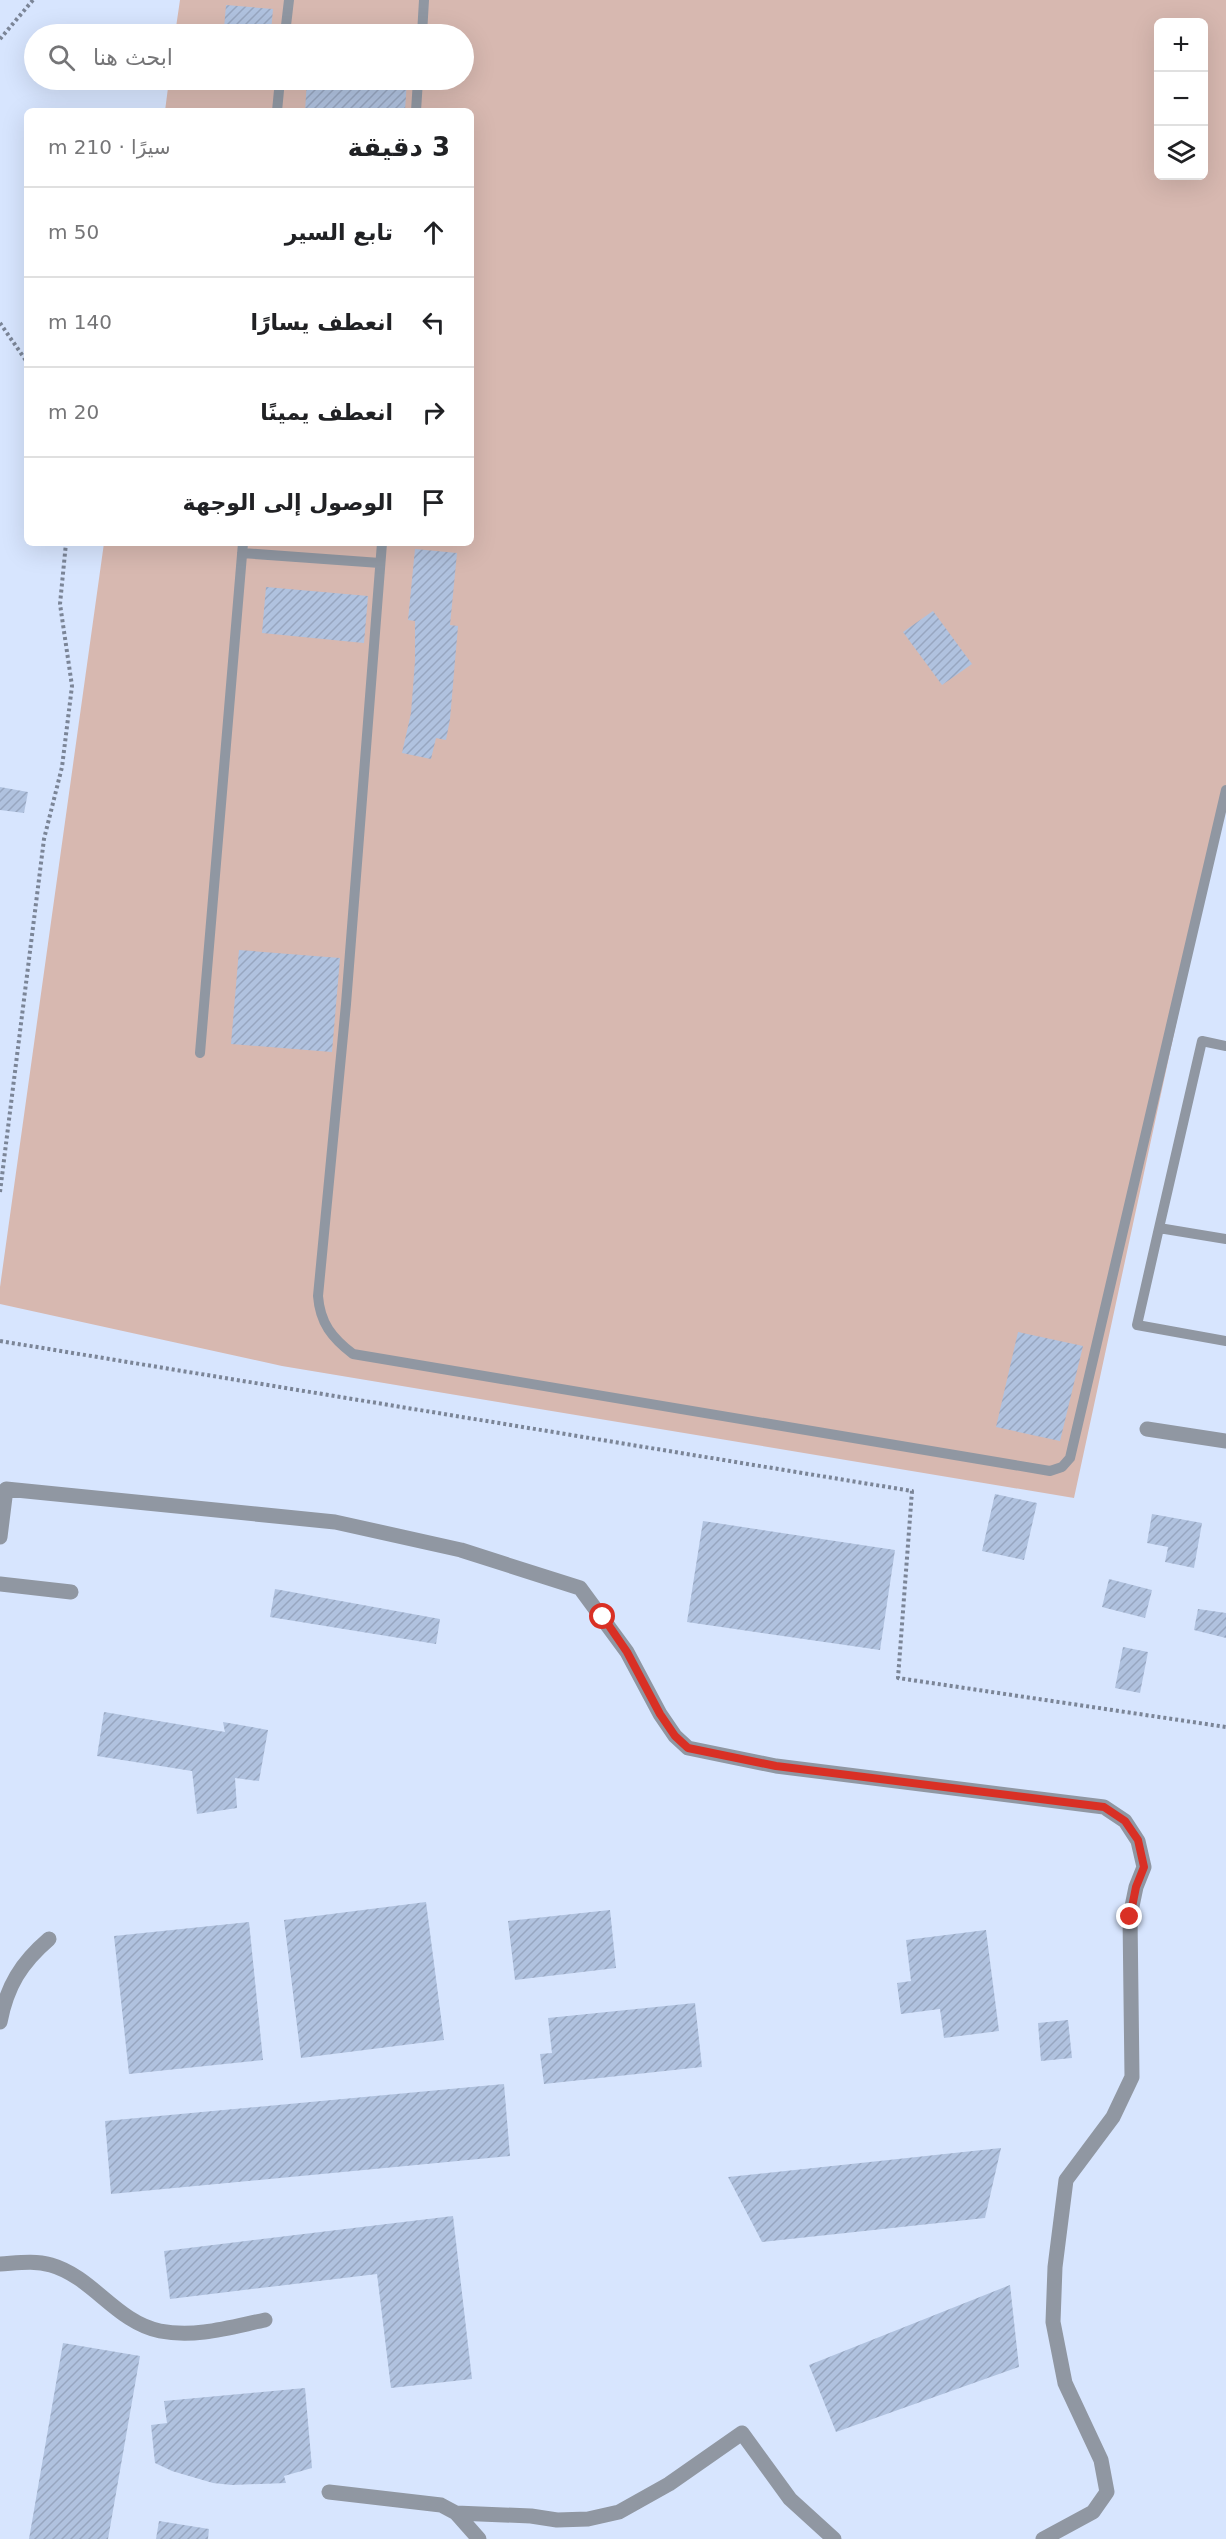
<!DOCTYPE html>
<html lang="ar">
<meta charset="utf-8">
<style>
:root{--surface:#fff;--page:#f2f2f2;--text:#202124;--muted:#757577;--line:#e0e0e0}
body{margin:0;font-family:"DejaVu Sans",Vazirmatn,sans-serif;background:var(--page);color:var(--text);direction:rtl}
.controls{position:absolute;right:18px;top:18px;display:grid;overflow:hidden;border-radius:9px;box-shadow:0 6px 24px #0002}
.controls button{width:54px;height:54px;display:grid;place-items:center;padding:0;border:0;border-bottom:2px solid var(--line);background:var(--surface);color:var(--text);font:30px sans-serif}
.stop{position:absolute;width:18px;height:18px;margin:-14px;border:4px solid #d93025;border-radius:50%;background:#fff}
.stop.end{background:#d93025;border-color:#fff;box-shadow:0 2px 6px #0008}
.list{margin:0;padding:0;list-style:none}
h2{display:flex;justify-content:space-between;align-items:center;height:78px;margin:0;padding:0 24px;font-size:26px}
h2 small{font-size:20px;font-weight:400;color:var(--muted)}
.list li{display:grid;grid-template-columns:39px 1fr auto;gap:18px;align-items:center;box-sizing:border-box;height:90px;padding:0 24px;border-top:2px solid var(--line)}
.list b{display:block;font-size:22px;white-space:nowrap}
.list em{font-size:20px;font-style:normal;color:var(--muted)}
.icon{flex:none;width:33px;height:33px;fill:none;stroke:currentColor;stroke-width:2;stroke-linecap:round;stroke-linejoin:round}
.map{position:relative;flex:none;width:1226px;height:2539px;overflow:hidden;direction:ltr}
.search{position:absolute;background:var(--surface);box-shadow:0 6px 24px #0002;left:24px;top:24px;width:450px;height:66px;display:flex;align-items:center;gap:15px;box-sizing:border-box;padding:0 21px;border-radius:33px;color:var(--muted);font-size:22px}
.panel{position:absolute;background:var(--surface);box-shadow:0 6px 24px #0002;left:24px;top:108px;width:450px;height:438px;border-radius:9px;direction:rtl}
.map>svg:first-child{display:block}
.pitch{fill:#d7b8b0;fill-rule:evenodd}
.building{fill:url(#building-hatch)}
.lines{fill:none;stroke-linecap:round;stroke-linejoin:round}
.path{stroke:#7b8597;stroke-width:4;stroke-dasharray:3 3;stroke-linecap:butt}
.lane{stroke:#9097a2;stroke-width:10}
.street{stroke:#9097a2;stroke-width:15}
.route{stroke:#d93025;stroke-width:8}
</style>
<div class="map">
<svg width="1226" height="2539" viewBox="0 0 1226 2539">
<defs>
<pattern id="building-hatch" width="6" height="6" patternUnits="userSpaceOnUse" patternTransform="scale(1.5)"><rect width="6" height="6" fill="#b0c2df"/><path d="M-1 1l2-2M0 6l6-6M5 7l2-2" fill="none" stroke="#97a6c0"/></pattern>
</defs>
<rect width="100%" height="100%" fill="#d7e5fe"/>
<!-- pitch -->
<path class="pitch" d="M180,0H1226V792L1074,1498L282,1366L0,1304V1287L104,543H471V111H165L169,80H464V34H175ZM1158,22H1204V176H1158Z"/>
<!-- building -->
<path class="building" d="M226,5L273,9L271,32L224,28Z
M307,80H407L405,111H305Z
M415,549L457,553L450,625L458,626L450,719L446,740L436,738L431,759L402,753L411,713L415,661V621L408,620Z
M266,587L368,596L364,643L262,633Z
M933,611L972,664L942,685L903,632Z
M0,787L28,792L24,813L0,810Z
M239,950L340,958L332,1052L231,1044Z
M1018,1332L1083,1346L1060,1441L996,1427Z
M995,1494L1037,1503L1024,1560L982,1551Z
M1152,1514L1202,1523L1194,1568L1165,1562L1168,1547L1147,1543Z
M703,1521L895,1550L880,1650L687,1622Z
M1109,1579L1152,1590L1145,1618L1102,1607Z
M275,1589L440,1619L436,1644L270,1617Z
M1198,1609L1226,1613V1638L1194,1630Z
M1123,1647L1148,1652L1140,1693L1115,1688Z
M104,1712L225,1732L223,1722L268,1730L259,1781L235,1778L237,1808L197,1814L192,1771L97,1756Z
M426,1902L444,2040L301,2058L284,1920Z
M610,1910L616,1968L515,1980L508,1921Z
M249,1922L263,2060L129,2074L114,1936Z
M986,1930L999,2031L944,2038L940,2009L901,2014L897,1983L911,1981L906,1940Z
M695,2003L702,2067L544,2084L540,2054L552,2053L548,2018Z
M1068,2020L1072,2058L1041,2061L1038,2023Z
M504,2084L510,2156L111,2194L105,2121Z
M1001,2148L985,2218L762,2242L728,2177Z
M453,2216L472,2379L391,2388L377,2274L170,2299L164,2251Z
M1010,2285L1019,2367L836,2432L809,2365Z
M63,2343L140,2356L108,2539H29Z
M305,2388L312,2468L284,2476L286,2483L232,2485L213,2483L172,2471L155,2463L151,2425L167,2423L164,2401Z
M159,2521L209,2529L208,2539H156Z"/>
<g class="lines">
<!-- path -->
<path class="path" d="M0,39L33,0
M0,323L27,362
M0,1192L44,839L62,767L72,686L60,604L66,543
M0,1341L912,1491L898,1678L1226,1727"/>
<!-- lane -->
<path class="lane" d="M285,34L289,0
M422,34L424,0
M277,111L280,80
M416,111L418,80
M382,543L346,1004L318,1296C320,1323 332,1338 353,1354L1050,1471L1062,1467L1070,1458L1226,790
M242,553L380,563
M1226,1046L1202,1041L1159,1228L1226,1239
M200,1053L243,543
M1159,1228L1137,1325L1226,1341"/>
<!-- street -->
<path class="street" d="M1147,1429L1226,1441
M0,1537L6,1489L335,1522L461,1550L580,1588L627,1652L660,1714L675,1736L688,1748L776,1766L1104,1807L1125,1821L1138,1841L1144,1867L1136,1887L1130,1916L1132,2077L1113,2117L1066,2180L1055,2267L1053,2322L1065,2383L1101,2460L1107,2492L1093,2512L1043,2539
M0,1584L71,1592
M0,2022C7,1986 21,1963 49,1939
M0,2264C17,2263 34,2260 51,2265C93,2277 116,2322 160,2331C196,2338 231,2327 265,2320
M329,2492L441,2505L456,2513L479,2539
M456,2513L531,2516L557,2520L588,2519L619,2512L669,2484L742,2433L790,2499L834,2539"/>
</g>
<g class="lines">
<!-- route -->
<path class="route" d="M603,1617L627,1652L660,1714L675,1736L688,1748L776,1766L1104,1807L1125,1821L1138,1840L1144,1867L1136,1887L1130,1917"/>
</g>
</svg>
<div class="controls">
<button>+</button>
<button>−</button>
<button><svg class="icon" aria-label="layers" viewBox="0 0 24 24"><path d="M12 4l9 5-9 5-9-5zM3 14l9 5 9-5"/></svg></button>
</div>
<div class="stop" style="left:603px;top:1617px"></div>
<div class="stop end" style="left:1130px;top:1917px"></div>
<div class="search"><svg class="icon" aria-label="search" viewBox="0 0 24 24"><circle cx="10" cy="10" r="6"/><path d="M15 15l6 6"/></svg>ابحث هنا</div>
<section class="panel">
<h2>3 دقيقة<small>سيرًا · 210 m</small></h2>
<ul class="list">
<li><svg class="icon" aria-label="ahead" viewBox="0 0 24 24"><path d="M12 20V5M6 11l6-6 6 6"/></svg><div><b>تابع السير</b></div><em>50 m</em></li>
<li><svg class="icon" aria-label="left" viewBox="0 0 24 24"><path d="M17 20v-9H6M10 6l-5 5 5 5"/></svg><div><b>انعطف يسارًا</b></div><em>140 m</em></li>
<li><svg class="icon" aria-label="right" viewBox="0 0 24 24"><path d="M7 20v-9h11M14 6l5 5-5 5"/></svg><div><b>انعطف يمينًا</b></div><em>20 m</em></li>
<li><svg class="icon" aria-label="arrive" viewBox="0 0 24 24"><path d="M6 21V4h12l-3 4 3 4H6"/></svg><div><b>الوصول إلى الوجهة</b></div></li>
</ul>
</section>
</div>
